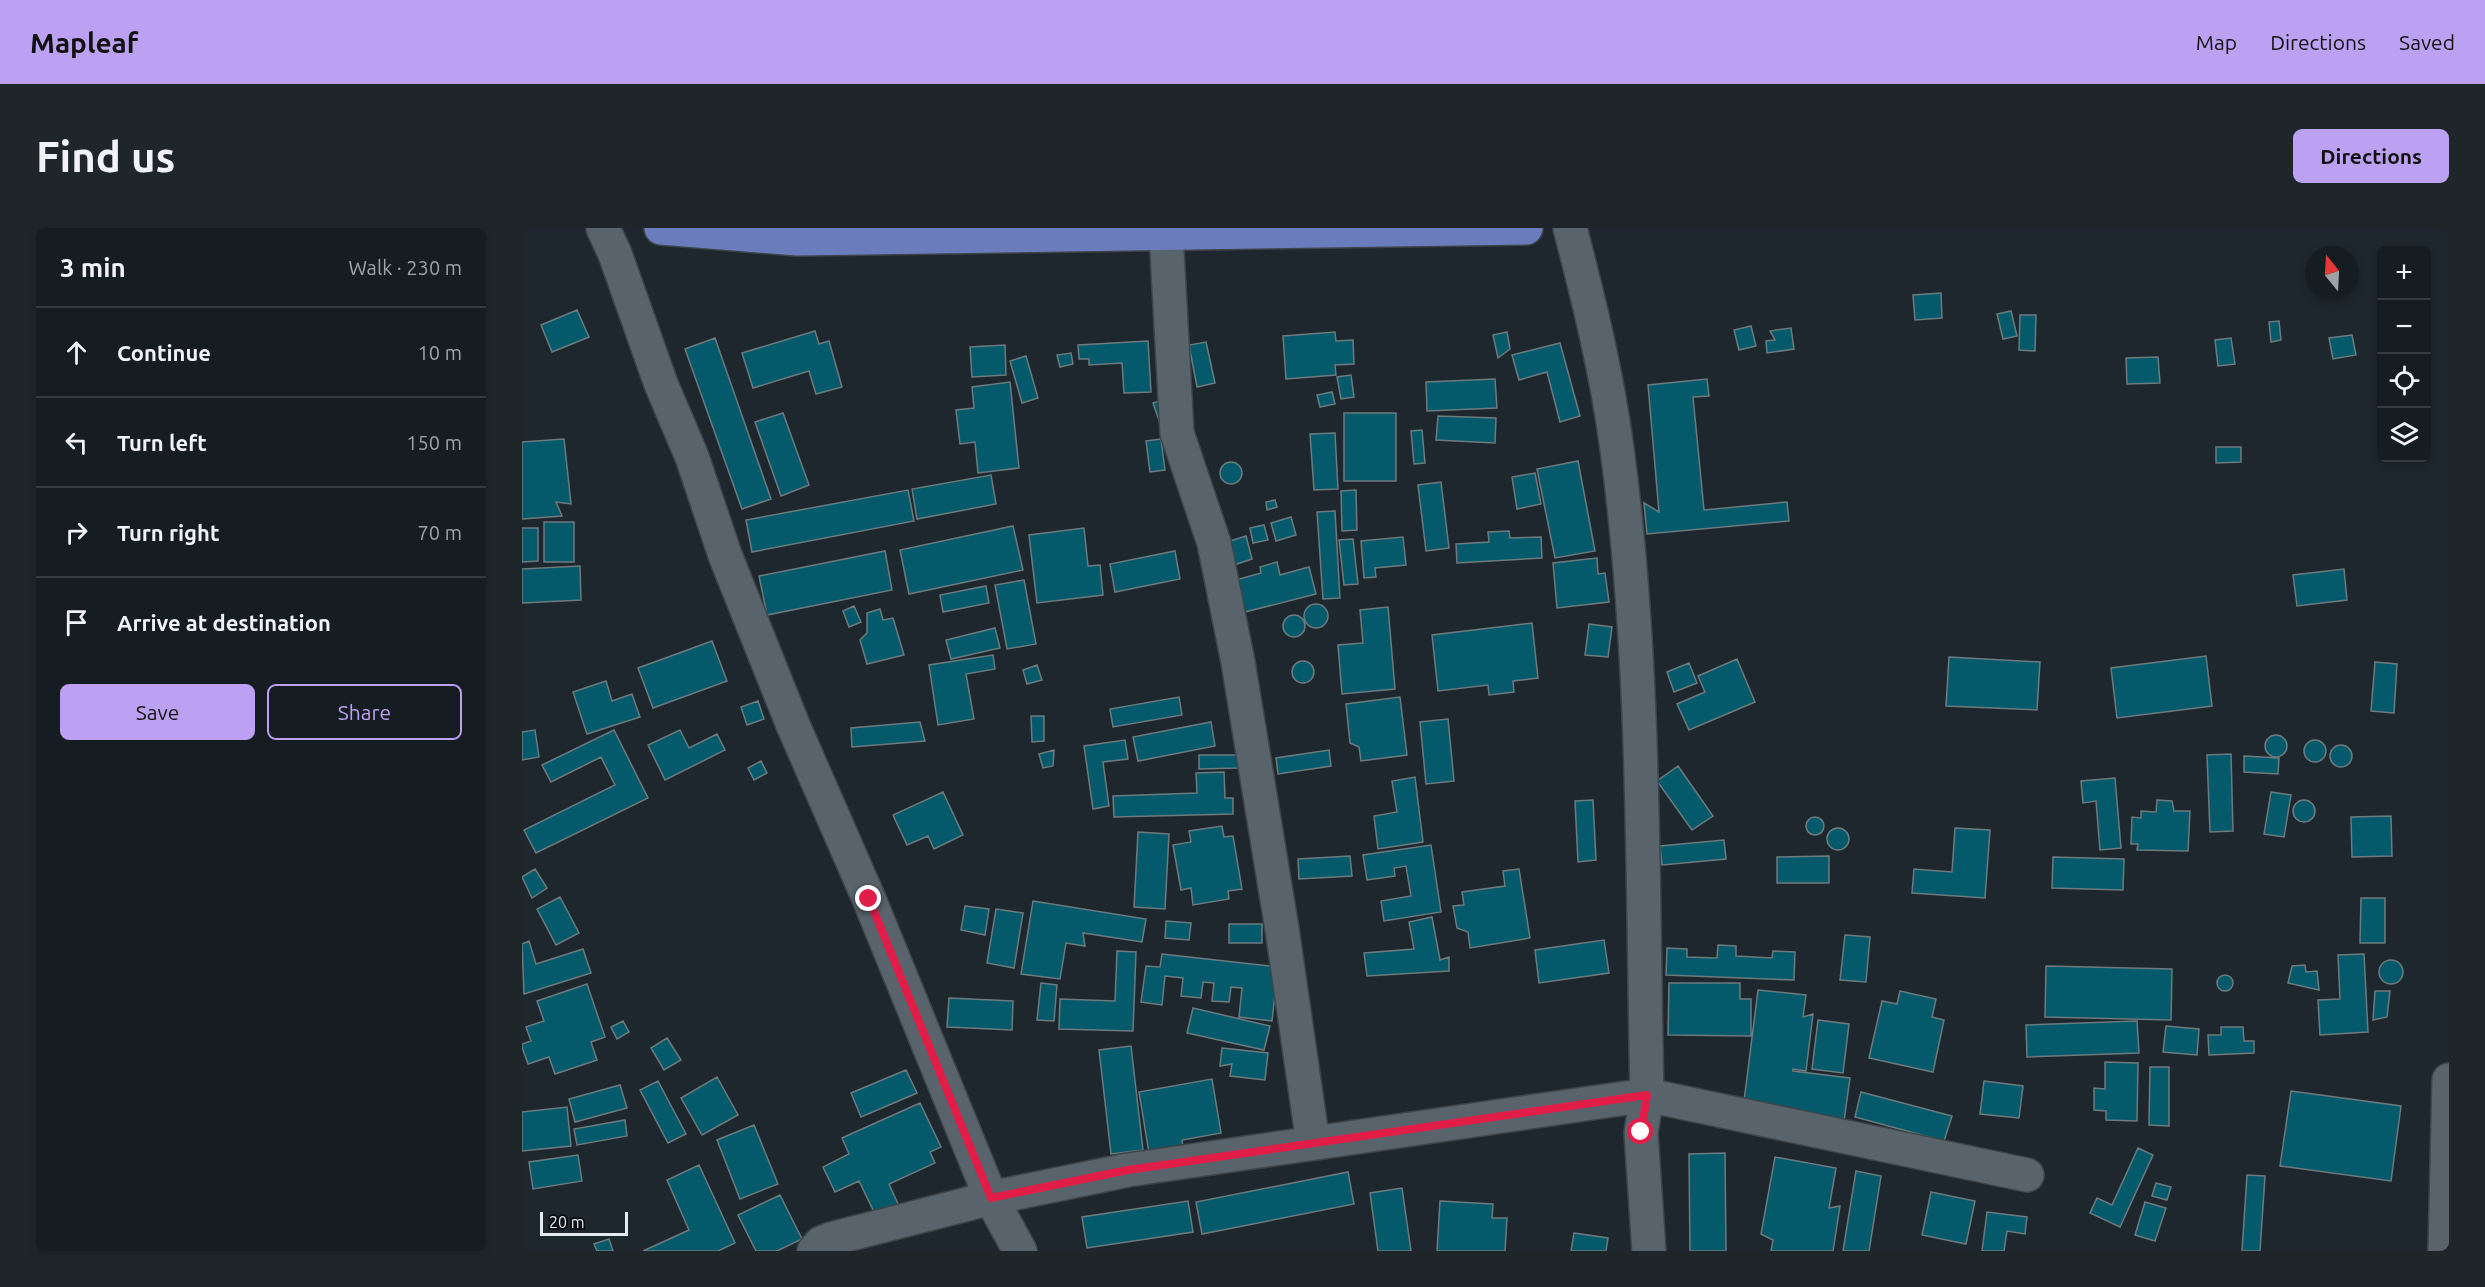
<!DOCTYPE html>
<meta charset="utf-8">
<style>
:root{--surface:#161d22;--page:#1f262a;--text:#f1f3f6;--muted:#9ea2a5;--line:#353b40;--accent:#bca0f2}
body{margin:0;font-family:Ubuntu,sans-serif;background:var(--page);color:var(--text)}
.controls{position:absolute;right:18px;top:18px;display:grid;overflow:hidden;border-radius:9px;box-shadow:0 3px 9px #0003}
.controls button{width:54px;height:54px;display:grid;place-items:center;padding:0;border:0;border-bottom:2px solid var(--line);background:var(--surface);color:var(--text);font:30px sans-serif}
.compass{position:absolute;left:1783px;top:18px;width:54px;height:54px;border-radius:50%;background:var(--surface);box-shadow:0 3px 9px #0003;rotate:342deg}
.scale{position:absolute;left:18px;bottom:15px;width:88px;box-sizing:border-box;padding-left:6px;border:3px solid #e5ebf0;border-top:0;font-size:16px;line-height:21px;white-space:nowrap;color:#e5ebf0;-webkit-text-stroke:4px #0b0f12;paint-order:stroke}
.stop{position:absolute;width:18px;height:18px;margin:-14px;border:4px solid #e11d48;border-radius:50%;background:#fff}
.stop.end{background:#e11d48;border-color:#fff;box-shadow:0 2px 6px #0008}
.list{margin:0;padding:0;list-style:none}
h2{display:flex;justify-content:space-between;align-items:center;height:78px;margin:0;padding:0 24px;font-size:26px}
h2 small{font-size:20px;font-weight:400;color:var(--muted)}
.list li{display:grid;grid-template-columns:39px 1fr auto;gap:18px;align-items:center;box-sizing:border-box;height:90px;padding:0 24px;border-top:2px solid var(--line)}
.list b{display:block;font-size:22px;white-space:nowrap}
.list em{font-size:20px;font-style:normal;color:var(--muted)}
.actions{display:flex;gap:12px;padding:18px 24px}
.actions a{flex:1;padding:14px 0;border:2px solid var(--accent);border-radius:9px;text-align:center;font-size:21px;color:var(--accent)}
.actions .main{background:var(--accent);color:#111}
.icon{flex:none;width:33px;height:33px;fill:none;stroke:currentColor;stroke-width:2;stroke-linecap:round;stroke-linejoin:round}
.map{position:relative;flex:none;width:1927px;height:1023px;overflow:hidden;border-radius:9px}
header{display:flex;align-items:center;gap:36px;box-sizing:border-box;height:84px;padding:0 30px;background:var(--accent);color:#111}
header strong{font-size:28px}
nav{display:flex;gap:33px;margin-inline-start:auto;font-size:21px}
.intro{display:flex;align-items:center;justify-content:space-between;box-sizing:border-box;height:144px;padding:0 36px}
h1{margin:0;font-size:42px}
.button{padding:15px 27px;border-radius:9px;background:var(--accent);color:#111;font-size:21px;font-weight:700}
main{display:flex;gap:36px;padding:0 36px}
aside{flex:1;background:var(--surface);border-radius:9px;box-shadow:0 3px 9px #0003}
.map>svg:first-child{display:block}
.building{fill:#045a6a;stroke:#6d7b7f;stroke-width:1.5}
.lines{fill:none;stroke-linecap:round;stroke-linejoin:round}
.minor-casing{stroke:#3d454a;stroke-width:36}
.primary-casing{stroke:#3d454a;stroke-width:36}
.minor{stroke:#59636b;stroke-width:33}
.primary{stroke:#6b7cbd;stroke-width:33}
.route{stroke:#e11d48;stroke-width:8}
</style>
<header>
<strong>Mapleaf</strong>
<nav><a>Map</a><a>Directions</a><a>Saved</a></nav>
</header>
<div class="intro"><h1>Find us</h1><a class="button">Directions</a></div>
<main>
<aside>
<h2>3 min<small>Walk · 230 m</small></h2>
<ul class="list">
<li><svg class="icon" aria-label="ahead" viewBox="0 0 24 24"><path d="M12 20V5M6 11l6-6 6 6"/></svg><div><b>Continue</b></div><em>10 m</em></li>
<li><svg class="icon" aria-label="left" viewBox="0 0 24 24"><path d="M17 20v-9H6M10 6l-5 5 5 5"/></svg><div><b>Turn left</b></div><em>150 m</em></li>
<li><svg class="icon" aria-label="right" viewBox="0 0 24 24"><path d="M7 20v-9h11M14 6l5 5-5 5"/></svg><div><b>Turn right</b></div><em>70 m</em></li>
<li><svg class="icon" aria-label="arrive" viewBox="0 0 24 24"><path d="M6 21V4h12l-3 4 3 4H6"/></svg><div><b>Arrive at destination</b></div></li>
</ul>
<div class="actions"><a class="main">Save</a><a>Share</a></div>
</aside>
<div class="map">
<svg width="1927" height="1023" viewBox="0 0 1927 1023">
<rect width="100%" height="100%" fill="#1e272e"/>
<!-- building -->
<path class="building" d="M1419,65L1420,90L1393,92L1391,67Z
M55,82L67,109L30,124L19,97Z
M1489,83L1495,108L1481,111L1475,86Z
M1498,87H1514L1513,123L1497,122Z
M1757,93L1759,112L1749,114L1747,94Z
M1906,94L1908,127H1904V95Z
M1229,98L1234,118L1217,122L1212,102Z
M1269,100L1272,121L1245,125L1244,113L1253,112L1248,103Z
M293,103L297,116L307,113L320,159L294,166L287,143L231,160L220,125Z
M813,104L814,113L831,112L832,136L813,137L814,147L764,151L761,108Z
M985,104L988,121L976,130L971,107Z
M1830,107L1834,127L1811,131L1807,110Z
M193,110L249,271L220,281L163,121Z
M1709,110L1713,136L1696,138L1693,112Z
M626,113L629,164L602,165L600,135L567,137V131H557L556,117Z
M684,114L693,155L675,159L667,117Z
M1038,115L1058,188L1038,194L1025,144L997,152L990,127Z
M483,117L484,147L450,149L448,119Z
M549,125L551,136L538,139L535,127Z
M504,128L516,170L500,175L488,133Z
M1636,129L1638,155L1605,156L1604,130Z
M829,147L832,169L819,171L815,149Z
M973,151L975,180L905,183L904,154Z
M1185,151L1187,168L1171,169L1182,282L1265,274L1267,293L1125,306L1122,275L1137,284L1126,157Z
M488,154L497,240L456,245L453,214L438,216L434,182L452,180L450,159Z
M810,164L813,176L798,179L795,167Z
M643,171L639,198L631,175Z
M261,185L287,257L259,268L233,194Z
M822,185H874V253H822Z
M916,188L974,190L973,215L914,212Z
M900,202L903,235L892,236L889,203Z
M813,205L816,261L792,262L788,206Z
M42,211L49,276L34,274L40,288L0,291V214Z
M639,211L643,242L628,244L624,213Z
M1694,219H1719V234L1694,235Z
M1056,233L1073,323L1033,330L1015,241Z
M698 245a11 11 0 1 1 22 0a11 11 0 1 1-22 0Z
M1013,245L1019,276L995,281L990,249Z
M469,247L474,276L395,291L390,261Z
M919,254L927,320L904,323L896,257Z
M386,262L392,293L230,324L224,292Z
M834,262L835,302L820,303L819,263Z
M753,272L755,279L745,282L744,274Z
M813,283L818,370L801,371L795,284Z
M769,289L774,307L754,313L749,295Z
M22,294H52V334H22Z
M742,297L746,312L731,315L728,300Z
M491,298L501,342L387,366L378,322Z
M0,300H16V333L0,334Z
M562,300L566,338L578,337L581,367L515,375L507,307Z
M987,303L988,310L1019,309L1020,330L935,335L934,316L967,314L966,304Z
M724,308L730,331L712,337L705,314Z
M881,309L884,337L853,340L854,349L842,350L839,313Z
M831,311L836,356L822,357L817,312Z
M363,323L370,362L245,387L237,348Z
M653,323L658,351L593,364L588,336Z
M1075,330L1076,346L1083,345L1087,374L1035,380L1031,335Z
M755,334L758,347L787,339L794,366L719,385L710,353L739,345L738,339Z
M58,338L59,372L0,375V341Z
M1822,341L1825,372L1775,378L1771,347Z
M502,352L514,416L485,421L473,357Z
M464,358L467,375L421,384L418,367Z
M782 388a12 12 0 1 1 24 0a12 12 0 1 1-24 0Z
M332,378L339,394L327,399L321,383Z
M866,379L873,461L820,466L816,417L841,415L838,382Z
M358,381L361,392L371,390L382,427L345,436L338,412L345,405V385Z
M761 398a11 11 0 1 1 22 0a11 11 0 1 1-22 0Z
M1010,395L1016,450L991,453L992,464L967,467L966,457L916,463L910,407Z
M1067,396L1090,399L1086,429L1063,427Z
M473,400L478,420L429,431L424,412Z
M190,413L205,453L131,480L116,440Z
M471,427L473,441L444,446L452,491L416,497L407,437Z
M1684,428L1690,478L1595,490L1589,440Z
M1427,429L1518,434L1515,482L1424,478Z
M1215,431L1233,474L1167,502L1155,476L1183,464L1176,448Z
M770 444a11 11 0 1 1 22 0a11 11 0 1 1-22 0Z
M1853,434L1875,436L1872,485L1849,483Z
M1167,435L1175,455L1152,464L1145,444Z
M515,437L520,452L505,456L501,442Z
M84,453L90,473L110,466L118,489L65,506L51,464Z
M657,469L660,487L591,499L588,481Z
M878,469L885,527L839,533L837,519L828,515L824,476Z
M236,473L242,491L225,497L219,479Z
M509,488H522V513L510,514Z
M926,491L932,553L904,556L898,494Z
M398,494L403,513L330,519L329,500Z
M689,494L693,518L616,533L611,509Z
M13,502L17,529L0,532V504Z
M92,502L126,570L14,625L2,602L93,557L79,529L29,554L20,537Z
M158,502L167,520L195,506L203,522L143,552L126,517Z
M1743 518a11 11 0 1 1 22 0a11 11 0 1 1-22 0Z
M603,512L606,531L581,534L587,578L571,581L562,518Z
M1782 523a11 11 0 1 1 22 0a11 11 0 1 1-22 0Z
M1808 528a11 11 0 1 1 22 0a11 11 0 1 1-22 0Z
M532,522L531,538L521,540L517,526Z
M807,522L809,538L756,546L754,530Z
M1709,526L1711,603L1688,604L1685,527Z
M677,527H716V540L677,541Z
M1722,528L1757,530L1756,546L1722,544Z
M239,533L245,545L232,552L226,540Z
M1156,538L1191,588L1170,602L1135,553Z
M702,544L703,570H711V586L592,589L591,568L675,565L674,545Z
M893,549L901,614L856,621L852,588L875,584L870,553Z
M1593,550L1599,620L1578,622L1574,573L1561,575L1559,553Z
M421,564L441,607L412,621L406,608L385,617L371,587Z
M1749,564L1769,567L1762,609L1742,606Z
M1071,572L1074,632L1056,634L1053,573Z
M1635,572L1650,573L1652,583H1668L1666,623L1615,622L1616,616H1609L1610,589L1619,590V583L1634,584Z
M1771 583a11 11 0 1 1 22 0a11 11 0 1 1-22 0Z
M1869,588L1870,628L1830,629L1829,589Z
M1284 598a9 9 0 1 1 18 0a9 9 0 1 1-18 0Z
M700,598L702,609L711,608L720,661L706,663L707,671L671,677L669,660L659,662L651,617L669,614L667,603Z
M1433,600L1468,602L1463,670L1390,665L1392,641L1430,644Z
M1305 611a11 11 0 1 1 22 0a11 11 0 1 1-22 0Z
M616,604L647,606L643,681L612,679Z
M1202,612L1204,631L1140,637L1138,618Z
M909,617L919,684L862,693L859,673L889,668L884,638L872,640L873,648L845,652L841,627Z
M828,628L830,648L777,651L776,631Z
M1307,628V655H1255V629Z
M1531,629L1602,631L1601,662L1530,660Z
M13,641L25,660L10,670L0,649Z
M997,641L1008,710L948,720L946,704L935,700L931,678L942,677L940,664L983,658L981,643Z
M38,669L57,705L34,717L15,681Z
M1839,670H1863V715H1838Z
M511,673L624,691L620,714L561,705L563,718L544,715L538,751L499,746Z
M443,678L467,681L463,707L439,702Z
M474,681L501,685L492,740L465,735Z
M910,689L918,732L927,729V743L845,748L842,725L892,721L887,694Z
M644,693L669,695L667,712L643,710Z
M707,696H740V715H707Z
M1323,707L1348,709L1344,754L1318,752Z
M1082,712L1087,745L1017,755L1013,722Z
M7,713L14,736L61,721L69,745L2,766L0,716Z
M1196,717L1214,718V728L1250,730L1251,723L1273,724L1272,752L1144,747L1145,720L1165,721V729L1195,730Z
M595,723L614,724L611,803L537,801L538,771L593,773Z
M640,726L756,739L750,793L717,789L720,760L709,759L707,774L690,773L692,755L681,754L679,770L659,768L661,750L643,748L640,777L619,774L624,738L638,739Z
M1842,726L1846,804L1798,807L1796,772L1818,771L1816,727Z
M1857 744a12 12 0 1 1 24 0a12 12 0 1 1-24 0Z
M1783,737L1784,744L1795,743L1797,762L1766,755L1770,738Z
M1524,738L1650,741L1649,792L1523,789Z
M1695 755a8 8 0 1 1 16 0a8 8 0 1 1-16 0Z
M519,755L535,757L532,793L515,792Z
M1147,755H1218V771H1229V808L1146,807Z
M65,756L83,809L69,814L75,832L33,846L27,829L6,836L0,819V816L9,813L4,799L22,793L15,773Z
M1236,762L1284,767L1281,789L1291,786L1284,843L1271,841V843L1328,850L1322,893L1221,881Z
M1378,763L1414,771L1410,789L1422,792L1411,844L1347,830L1360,773L1375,776Z
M1853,763H1868L1865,789L1851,792Z
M427,770L491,773L490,802L425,799Z
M671,780L748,798L742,822L665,805Z
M1296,792L1327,796L1321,845L1290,841Z
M101,793L107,804L95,811L89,799Z
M1615,793L1617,825L1505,829L1504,797Z
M1644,798L1677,801L1675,827L1641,824Z
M1699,799H1721L1722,813H1732V825L1687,827L1686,807H1699Z
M145,810L159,832L142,842L129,820Z
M609,818L621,922L589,926L577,822Z
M700,820L746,825L743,852L708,848L710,836L698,838Z
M1583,834L1616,835L1615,893L1584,892V883L1572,882V860L1583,861Z
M1628,839H1647V898L1627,897Z
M384,842L395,865L339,889L329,865Z
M195,849L216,887L180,907L159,870Z
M690,851L699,905L660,912L661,919L627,925L617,864Z
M136,853L164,906L146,915L118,862Z
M1462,853L1501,858L1497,890L1458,886Z
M98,857L105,880L53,894L47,871Z
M1769,863L1879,878L1869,953L1758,938Z
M1339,864L1430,888L1422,913L1333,889Z
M398,875L419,919L408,924L413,935L367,956L377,978L354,988L337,953L313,964L301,939L327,926L320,910Z
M45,879L49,918L0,923V884Z
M103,892L105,908L55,917L52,901Z
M232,897L256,956L218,971L195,912Z
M1616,920L1631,927L1598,999L1568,985L1575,970L1590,977Z
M1203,925L1204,1023H1168L1167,926Z
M56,927L60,953L11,961L7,934Z
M1253,929L1314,940L1307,980L1318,978L1311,1023H1249L1251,1012L1239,1006Z
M177,937L213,1015L196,1023H121L167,1002L145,952Z
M1334,943L1359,948L1347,1023H1321Z
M826,944L832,976L680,1006L674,974Z
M1725,947L1743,948L1738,1023H1720Z
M1634,955L1649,959L1645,972L1630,968Z
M880,960L889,1023H856L848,965Z
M1409,964L1453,973L1444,1016L1400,1007Z
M258,967L280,1011L255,1023H234L216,987Z
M666,973L671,1004L565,1020L560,989Z
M918,973L971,976L970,990H985L983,1023H915Z
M1623,974L1644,980L1633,1013L1613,1007Z
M1465,984L1505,989L1503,1006L1485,1003L1482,1023H1460Z
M1052,1005L1086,1010L1084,1023H1049Z
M87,1011L91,1023H75L72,1016Z"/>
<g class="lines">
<defs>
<path id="minor" d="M81,0L93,26L139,156L170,229L203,327L271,497L347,671L469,970L498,1023
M1048,0C1067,73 1085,146 1095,221C1124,434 1120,653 1125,867L1119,905L1127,1023
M644,5L655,205L692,315L716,434L760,701L791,915
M292,1023L299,1015L309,1011L469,970L606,942L1125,867L1505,947
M1923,1023L1927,852"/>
<path id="primary" d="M139,0L275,11L1004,0"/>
</defs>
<!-- minor casing -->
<use href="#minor" class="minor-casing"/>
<!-- primary casing -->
<use href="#primary" class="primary-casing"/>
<!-- minor -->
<use href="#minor" class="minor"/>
<!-- primary -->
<use href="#primary" class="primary"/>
</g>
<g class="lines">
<!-- route -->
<path class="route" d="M347,671L469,970L606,942L1125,867L1119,904"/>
</g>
</svg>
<div class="controls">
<button>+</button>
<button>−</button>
<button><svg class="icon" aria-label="locate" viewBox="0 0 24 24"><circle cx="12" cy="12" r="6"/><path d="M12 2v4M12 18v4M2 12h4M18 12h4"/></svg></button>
<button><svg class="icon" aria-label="layers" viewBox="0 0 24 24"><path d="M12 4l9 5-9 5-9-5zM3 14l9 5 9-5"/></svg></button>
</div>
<svg class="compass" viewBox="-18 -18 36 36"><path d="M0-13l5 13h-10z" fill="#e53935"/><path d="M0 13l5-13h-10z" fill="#9ea2a5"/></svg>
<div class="scale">20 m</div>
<div class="stop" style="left:1119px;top:904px"></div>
<div class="stop end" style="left:347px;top:671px"></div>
</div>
</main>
